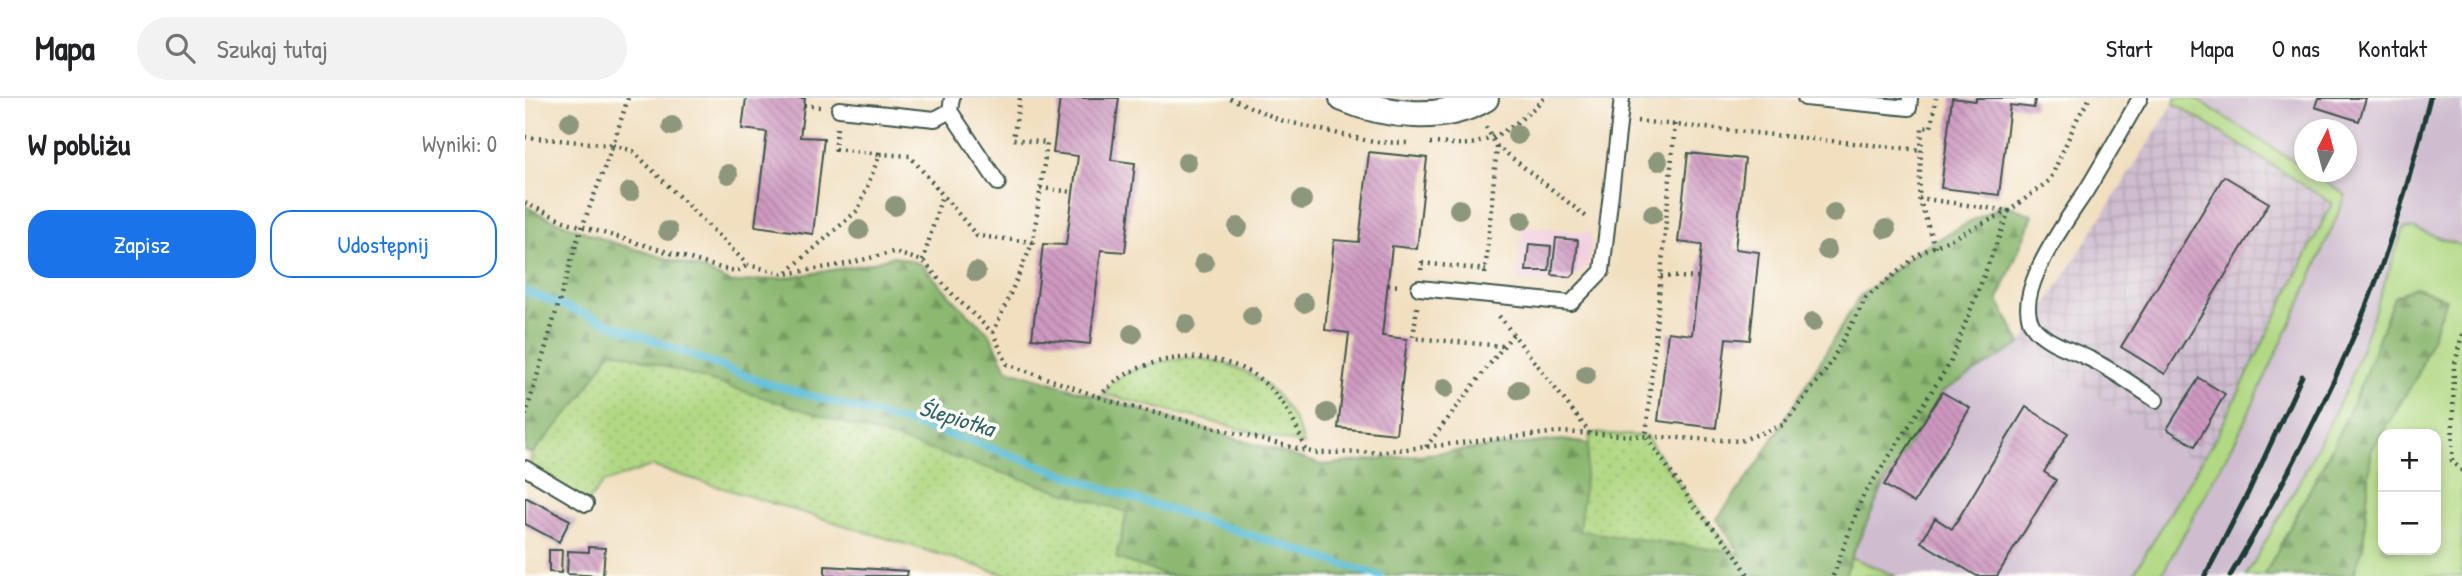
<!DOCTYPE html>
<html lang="pl">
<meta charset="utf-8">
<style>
:root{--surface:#fff;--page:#f2f2f2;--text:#202124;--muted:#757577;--line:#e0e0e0;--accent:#1a73e8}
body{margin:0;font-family:"Patrick Hand",sans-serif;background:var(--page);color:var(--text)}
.controls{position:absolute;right:21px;bottom:21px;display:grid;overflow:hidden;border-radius:14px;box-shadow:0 4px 10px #0003}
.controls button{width:63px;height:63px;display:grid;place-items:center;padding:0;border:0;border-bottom:2px solid var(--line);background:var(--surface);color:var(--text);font:35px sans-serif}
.compass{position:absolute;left:1769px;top:21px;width:63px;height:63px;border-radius:50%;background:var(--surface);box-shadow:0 4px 10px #0003;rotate:6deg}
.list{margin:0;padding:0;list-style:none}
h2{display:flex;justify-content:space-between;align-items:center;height:91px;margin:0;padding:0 28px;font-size:30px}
h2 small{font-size:23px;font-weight:400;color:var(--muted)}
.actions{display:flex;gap:14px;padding:21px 28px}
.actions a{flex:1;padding:16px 0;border:2px solid var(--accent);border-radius:21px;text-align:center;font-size:24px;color:var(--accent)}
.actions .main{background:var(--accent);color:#fff}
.icon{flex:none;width:38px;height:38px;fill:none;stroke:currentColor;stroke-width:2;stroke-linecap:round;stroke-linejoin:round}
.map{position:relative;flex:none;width:1937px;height:478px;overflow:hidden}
header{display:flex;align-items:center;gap:42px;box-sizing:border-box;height:98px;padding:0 35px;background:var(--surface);border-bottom:2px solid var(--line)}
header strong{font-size:33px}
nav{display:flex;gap:38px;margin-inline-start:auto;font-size:24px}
.search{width:490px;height:63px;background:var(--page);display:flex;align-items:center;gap:18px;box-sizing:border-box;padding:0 24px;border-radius:38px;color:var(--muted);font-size:26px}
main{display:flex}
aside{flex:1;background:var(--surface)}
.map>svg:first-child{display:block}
.built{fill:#f2cfe0}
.industrial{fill:url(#industrial-grid)}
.railway{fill:#cfbdcf}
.grass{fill:#b1d883;stroke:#688a5c;stroke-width:2;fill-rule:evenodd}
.forest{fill:url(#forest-firs);stroke:#567a52;stroke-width:2}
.park{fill:url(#park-dots);stroke:#688a5c;stroke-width:2}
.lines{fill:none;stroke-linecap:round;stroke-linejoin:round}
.stream{stroke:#58bcd6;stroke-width:8}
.building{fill:url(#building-back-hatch)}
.service-casing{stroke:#3e5549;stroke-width:18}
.minor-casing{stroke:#3e5549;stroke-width:30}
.path{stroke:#3e5549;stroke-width:4.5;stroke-dasharray:2 5;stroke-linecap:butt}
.service{stroke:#fff;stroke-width:14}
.minor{stroke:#fff;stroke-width:26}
.rail{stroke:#1f3d34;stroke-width:5}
.tree{fill:#8d977c}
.labels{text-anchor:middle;stroke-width:7;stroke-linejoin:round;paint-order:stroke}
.water-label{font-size:23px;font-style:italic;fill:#306365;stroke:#fdfcf7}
</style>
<header>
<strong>Mapa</strong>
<div class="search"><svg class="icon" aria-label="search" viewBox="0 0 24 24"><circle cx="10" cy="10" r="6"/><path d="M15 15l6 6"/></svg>Szukaj tutaj</div>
<nav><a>Start</a><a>Mapa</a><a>O nas</a><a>Kontakt</a></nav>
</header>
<main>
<aside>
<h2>W pobliżu<small>Wyniki: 0</small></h2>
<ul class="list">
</ul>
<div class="actions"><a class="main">Zapisz</a><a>Udostępnij</a></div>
</aside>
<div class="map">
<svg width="1937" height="478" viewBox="0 0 1937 478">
<defs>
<pattern id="industrial-grid" width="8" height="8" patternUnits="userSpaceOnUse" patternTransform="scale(1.75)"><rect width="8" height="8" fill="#cfbdcf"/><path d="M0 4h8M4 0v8" fill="none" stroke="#b1a3b2"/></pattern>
<pattern id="forest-firs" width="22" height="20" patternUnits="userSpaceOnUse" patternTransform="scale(1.75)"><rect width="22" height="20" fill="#8cb871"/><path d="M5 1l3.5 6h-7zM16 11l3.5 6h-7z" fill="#72975e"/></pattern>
<pattern id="park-dots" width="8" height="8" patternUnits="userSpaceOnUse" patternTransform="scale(1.75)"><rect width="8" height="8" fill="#b1d883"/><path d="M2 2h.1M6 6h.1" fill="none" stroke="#98ba72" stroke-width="1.8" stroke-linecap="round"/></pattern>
<pattern id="building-back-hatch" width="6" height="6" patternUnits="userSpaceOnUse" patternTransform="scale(1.75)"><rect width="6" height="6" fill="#cf99c1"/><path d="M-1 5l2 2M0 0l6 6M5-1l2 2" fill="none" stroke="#a77e9e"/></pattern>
</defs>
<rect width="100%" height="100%" fill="#fdfcf7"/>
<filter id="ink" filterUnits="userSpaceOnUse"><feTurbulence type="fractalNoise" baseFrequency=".0143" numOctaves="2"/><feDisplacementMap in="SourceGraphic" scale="14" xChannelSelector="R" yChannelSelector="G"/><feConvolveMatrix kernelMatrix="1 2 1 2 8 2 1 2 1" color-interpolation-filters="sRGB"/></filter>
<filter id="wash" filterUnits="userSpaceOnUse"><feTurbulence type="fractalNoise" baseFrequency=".00686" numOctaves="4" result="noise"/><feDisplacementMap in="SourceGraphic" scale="28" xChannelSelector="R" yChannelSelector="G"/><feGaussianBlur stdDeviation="1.57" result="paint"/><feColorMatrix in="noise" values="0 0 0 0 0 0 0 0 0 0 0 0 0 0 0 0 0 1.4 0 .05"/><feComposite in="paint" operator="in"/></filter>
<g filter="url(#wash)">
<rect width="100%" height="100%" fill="#f1dfc0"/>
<!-- built -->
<path class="built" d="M998,128L1067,135L1063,166L1042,187L992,182Z"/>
<!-- industrial -->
<path class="industrial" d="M1649,5L1807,105L1694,334L1674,368L1496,246Z
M0,395L52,423L38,450L0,430Z"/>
<!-- railway -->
<path class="railway" d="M1670,0H1937V148L1890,131L1879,130L1823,288L1777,379L1721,478H1635L1713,337L1777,201L1821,97L1785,74H1822V32H1780L1779,70Z
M1496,246L1674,368L1607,478H1371L1326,459L1359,387L1417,294Z"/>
<!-- grass -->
<path class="grass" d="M1651,0H1670L1779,70L1780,74H1785L1821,97L1777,201L1713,337L1641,469L1635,478H1607L1694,334L1807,105L1649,5Z
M1879,130L1890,131L1937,148V478H1828L1838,449L1846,353L1893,276L1921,201L1890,189L1836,287L1808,348L1739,478H1721L1777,379L1823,288ZM1858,336H1911V452H1858Z
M1326,459L1371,478H1320Z"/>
<!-- forest -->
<path class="forest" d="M1478,106L1508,117L1473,202L1496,246L1417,294L1359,387L1326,459L1320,478H643L591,460L602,415L87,252L54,303L7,356L0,353V108L21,119L86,144L174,170L207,185L266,179L342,166L369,158L396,166L433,206L465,236L482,271L798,367L1037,342L1064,346L1202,453L1216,456L1192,421L1232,367L1335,198L1395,151Z
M1890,189L1921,201L1893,276L1846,353L1838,449L1828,478H1739L1808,348L1836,287L1869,199Z"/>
<!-- park -->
<path class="park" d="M87,252L602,414L591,460L643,478H485L126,368L78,385L61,406L4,372L7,356L54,303Z
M663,260C720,262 762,291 779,347L578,296C597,269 633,263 663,260Z
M1065,335L1121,338L1169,408L1209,454L1054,433Z"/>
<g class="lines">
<!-- stream -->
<path class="stream" d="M0,193L234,283L452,345L595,396L855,478"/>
</g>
<g id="blocks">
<!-- building -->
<path class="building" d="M221,0H280L275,39L299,40L288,136L230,128L242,34L217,31Z
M535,0H594L586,62L610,65L600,154L576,152L565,246L507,240L518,146L541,147L553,58L528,55Z
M1427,0L1451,3V0H1510L1509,10L1485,7L1474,97L1416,90Z
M1793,0H1841L1834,23L1790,9Z
M844,54L902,60L892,151L867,148L857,238L882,241L871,336L813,330L824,235L800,232L809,142L834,144Z
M1163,55L1220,61L1210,151L1234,154L1225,242L1201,240L1191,330L1133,323L1143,234L1167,237L1177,147L1153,144Z
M1699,78L1744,105L1640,276L1596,249Z
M1031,140L1053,142L1050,175L1046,179L1027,177Z
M1004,146L1026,148L1024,173H1001Z
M1674,280L1700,296L1670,348L1642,331Z
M1417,294L1445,310L1389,405L1359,387Z
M1501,309L1543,335L1519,374L1531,382L1472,478H1452L1396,444L1410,420L1427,431Z
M0,399L45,422L34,444L0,426Z
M64,449L80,450L78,478L42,476L43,453L64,454Z
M24,452H37L36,475L24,474Z
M300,468L383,473L382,478H300Z"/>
</g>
</g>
<g filter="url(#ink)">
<use href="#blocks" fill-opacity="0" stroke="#3e5549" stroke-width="2"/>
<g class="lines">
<defs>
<path id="service" d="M427,0L425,13L473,85
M1280,0L1384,10L1385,0
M1615,0C1597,31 1580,62 1561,93C1544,120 1481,201 1511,232C1525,246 1545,251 1563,260C1587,271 1609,288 1631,302
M314,11L410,21L425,13
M894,190L1046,205L1077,173L1097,0
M0,370L61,406"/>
<path id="minor" d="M818,0C861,18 918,25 960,0"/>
</defs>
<!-- service casing -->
<use href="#service" class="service-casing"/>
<!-- minor casing -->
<use href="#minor" class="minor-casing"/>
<!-- path -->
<path class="path" d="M103,0L88,47L108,53L223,167L260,176L321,166L368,154L398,163L429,198L468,235L482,266L591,305L790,355L855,354L1034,334L1215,343L1258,327L1302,271L1341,200L1394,156L1484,113L1525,82L1553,19L1565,0
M705,0L755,22L848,44L882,45
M279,7L295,9
M1112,23L1396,52
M1150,26L1121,338L1169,408L1209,454L1224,478
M961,29L972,48L1063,120
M312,30L310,51L355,56
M0,39L88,47L53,140L0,319
M905,45C918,45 931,47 944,46C972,43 1000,20 1019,0
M515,90L548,94
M0,105L39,123L199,171L212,173L223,167
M1410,149L1394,100L1397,29L1406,30L1411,0
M398,163L417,97
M896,172L897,165L961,172
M262,174L333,112L355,56L385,58L452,138L508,144
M960,176L972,48
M1136,178L1173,180
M863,187L876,188
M892,209L888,240L978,248
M974,218L1065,335
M468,235L508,144L522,45L488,41L495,0
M1937,236L1929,270L1927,363L1937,373
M574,299C609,258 677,248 724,274C752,290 771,322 780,352
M901,349L988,236
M1308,478L1337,400L1425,265L1484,113L1394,100"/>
<!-- service -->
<use href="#service" class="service"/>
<!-- minor -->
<use href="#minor" class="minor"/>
<!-- rail -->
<path class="rail" d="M1680,478L1723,395L1777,278
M1705,478C1761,383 1812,286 1851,183C1873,123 1889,62 1905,0"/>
</g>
<!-- trees -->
<g class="tree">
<circle cx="45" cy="24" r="10"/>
<circle cx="147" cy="28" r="10"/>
<circle cx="992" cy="37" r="10"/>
<circle cx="1133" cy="63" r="10"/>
<circle cx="662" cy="64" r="10"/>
<circle cx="203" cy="76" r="10"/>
<circle cx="105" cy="94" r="10"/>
<circle cx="777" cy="102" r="10"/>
<circle cx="370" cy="108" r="10"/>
<circle cx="934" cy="111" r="10"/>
<circle cx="1309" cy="115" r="10"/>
<circle cx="1128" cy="116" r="10"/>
<circle cx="997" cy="122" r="10"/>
<circle cx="713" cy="129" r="10"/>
<circle cx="1361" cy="131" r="10"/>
<circle cx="334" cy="132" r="10"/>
<circle cx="143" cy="133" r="10"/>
<circle cx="1302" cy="152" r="10"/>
<circle cx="679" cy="165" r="10"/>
<circle cx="451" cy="174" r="10"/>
<circle cx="779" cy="205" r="10"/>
<circle cx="727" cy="218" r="10"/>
<circle cx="1288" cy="224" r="10"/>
<circle cx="661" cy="226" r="10"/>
<circle cx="607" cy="236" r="10"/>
<circle cx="1061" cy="277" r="10"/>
<circle cx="920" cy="290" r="10"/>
<circle cx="994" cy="292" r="10"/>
<circle cx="802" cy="315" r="10"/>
</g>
</g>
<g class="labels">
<!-- water labels -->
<g class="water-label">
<text transform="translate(432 320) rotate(17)" y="8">Ślepiotka</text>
</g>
</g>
</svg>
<div class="controls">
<button>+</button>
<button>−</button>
</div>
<svg class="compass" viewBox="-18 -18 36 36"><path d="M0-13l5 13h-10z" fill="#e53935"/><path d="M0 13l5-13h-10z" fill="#757577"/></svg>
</div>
</main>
